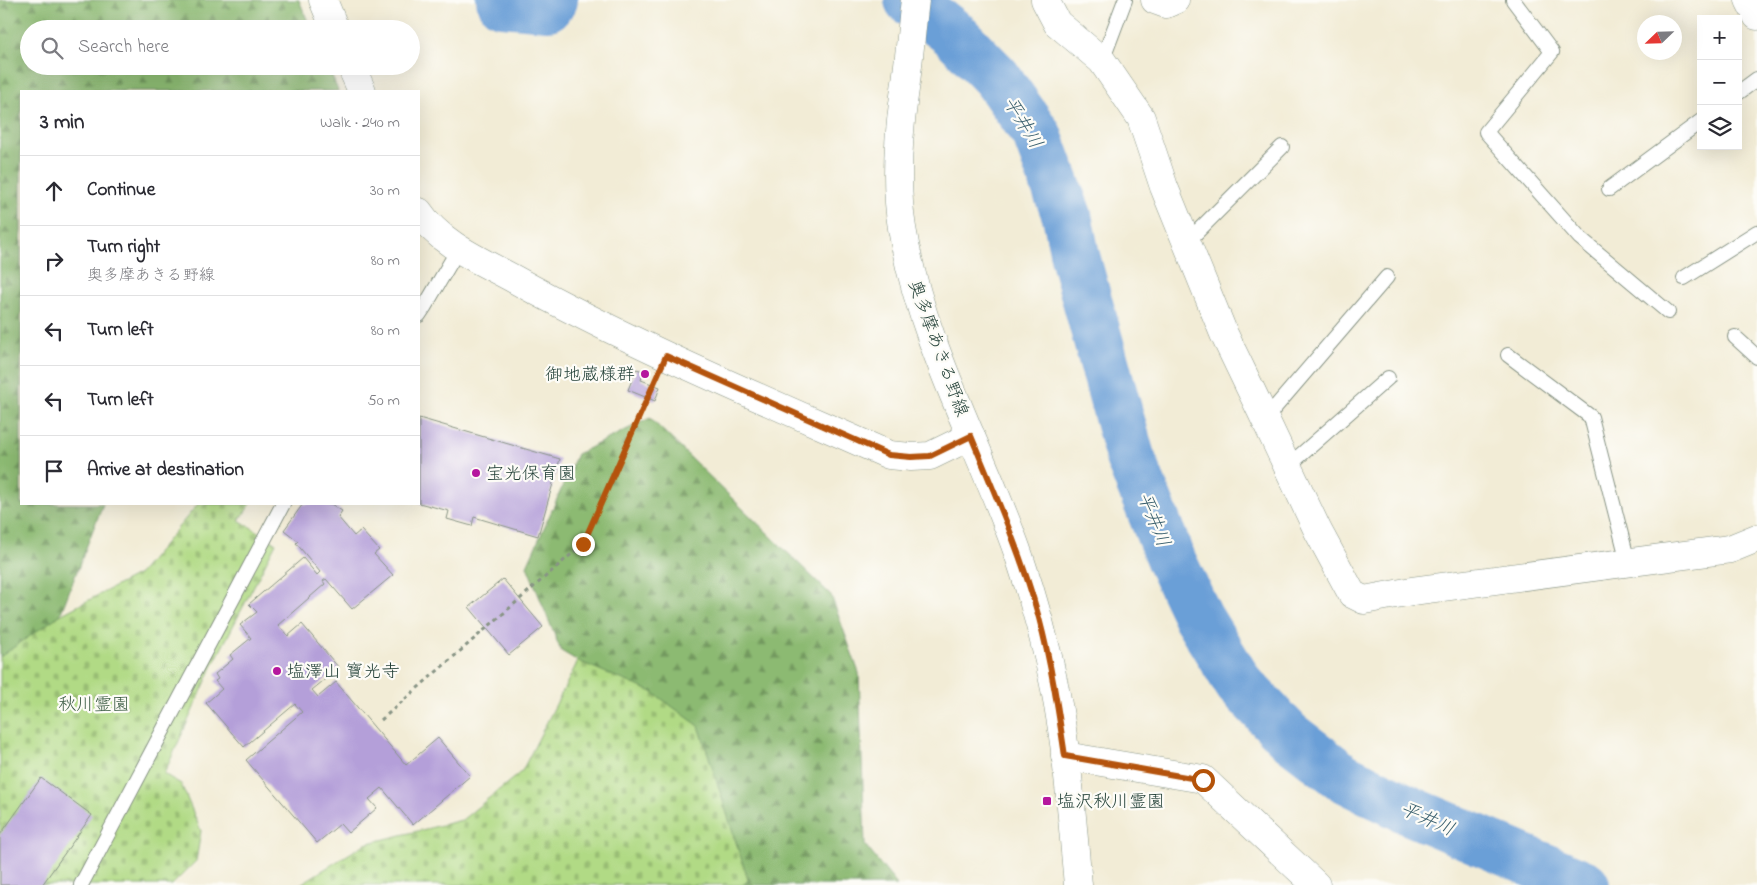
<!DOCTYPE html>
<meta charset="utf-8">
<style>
:root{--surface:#fff;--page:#f7f7f7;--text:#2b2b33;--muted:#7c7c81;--line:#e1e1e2}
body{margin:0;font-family:"Indie Flower","Klee One",sans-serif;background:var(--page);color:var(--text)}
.controls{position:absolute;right:15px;top:15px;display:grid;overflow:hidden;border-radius:0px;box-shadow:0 5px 20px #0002}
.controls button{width:45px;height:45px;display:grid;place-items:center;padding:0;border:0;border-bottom:1px solid var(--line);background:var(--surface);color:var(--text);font:25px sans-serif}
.compass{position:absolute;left:1637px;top:15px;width:45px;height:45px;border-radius:50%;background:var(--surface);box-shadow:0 5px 20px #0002;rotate:247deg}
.stop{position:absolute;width:15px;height:15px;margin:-11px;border:4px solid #b45309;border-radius:50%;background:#fff}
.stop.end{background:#b45309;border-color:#fff;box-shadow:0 1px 5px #0008}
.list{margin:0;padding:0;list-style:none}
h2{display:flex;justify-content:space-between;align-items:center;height:65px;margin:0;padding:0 20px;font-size:21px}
h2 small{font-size:16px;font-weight:400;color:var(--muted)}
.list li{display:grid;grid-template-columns:32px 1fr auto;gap:15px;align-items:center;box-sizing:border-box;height:70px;padding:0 20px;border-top:1px solid var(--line)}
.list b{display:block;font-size:19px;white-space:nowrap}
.list p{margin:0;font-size:16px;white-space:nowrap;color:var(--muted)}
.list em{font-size:16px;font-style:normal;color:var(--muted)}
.icon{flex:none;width:28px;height:28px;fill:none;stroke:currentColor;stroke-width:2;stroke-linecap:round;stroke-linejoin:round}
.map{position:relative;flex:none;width:1757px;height:885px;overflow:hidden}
.search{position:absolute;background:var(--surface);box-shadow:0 5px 20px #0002;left:20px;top:20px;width:400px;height:55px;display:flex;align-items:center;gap:12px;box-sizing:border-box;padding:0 18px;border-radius:28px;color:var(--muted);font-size:19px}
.panel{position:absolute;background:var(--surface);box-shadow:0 5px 20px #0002;left:20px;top:90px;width:400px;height:415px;border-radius:0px}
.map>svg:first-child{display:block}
.forest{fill:url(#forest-firs);stroke:#567c53}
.cemetery{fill:url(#cemetery-stones);stroke:#688c5c}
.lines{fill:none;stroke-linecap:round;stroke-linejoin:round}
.river{stroke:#6a9fd7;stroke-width:50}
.building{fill:#b49fd9}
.service-casing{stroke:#889485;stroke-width:16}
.minor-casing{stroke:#889485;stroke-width:29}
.tertiary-casing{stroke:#889485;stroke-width:29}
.secondary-casing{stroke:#889485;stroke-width:29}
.path{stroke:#889485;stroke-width:3;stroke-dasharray:4 4;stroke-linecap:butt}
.service{stroke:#fff;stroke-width:14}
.minor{stroke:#fff;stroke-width:28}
.tertiary{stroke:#fff;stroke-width:28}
.secondary{stroke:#fff;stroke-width:28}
.route{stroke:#b45309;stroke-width:6}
.poi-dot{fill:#b5179e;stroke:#fdfcf7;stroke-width:2}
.labels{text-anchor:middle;stroke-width:4.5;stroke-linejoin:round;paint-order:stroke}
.street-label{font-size:18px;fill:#1f3d34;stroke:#fdfcf7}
.poi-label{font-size:18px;fill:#1f3d34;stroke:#fdfcf7;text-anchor:start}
.park-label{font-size:18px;fill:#3c5c44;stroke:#fdfcf7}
.water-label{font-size:19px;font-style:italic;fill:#395f6d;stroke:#fdfcf7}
</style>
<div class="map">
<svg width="1757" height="885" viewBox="0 0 1757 885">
<defs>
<pattern id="forest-firs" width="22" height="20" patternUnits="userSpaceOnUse" patternTransform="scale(1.25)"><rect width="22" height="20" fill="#8cba72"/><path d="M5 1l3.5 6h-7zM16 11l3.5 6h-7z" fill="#72985e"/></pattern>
<pattern id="cemetery-stones" width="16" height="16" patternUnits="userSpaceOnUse" patternTransform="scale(1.25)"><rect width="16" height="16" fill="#b1da85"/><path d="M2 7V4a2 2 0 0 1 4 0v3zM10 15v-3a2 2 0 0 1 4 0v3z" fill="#98bc73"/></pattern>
</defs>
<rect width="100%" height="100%" fill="#fdfcf7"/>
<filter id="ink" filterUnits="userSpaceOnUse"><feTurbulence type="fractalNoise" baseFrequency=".02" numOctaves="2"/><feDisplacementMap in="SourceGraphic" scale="10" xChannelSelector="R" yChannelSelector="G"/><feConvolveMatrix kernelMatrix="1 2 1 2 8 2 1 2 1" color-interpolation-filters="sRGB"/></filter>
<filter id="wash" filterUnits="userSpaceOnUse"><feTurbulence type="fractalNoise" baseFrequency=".0096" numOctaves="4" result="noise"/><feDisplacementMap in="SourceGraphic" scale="20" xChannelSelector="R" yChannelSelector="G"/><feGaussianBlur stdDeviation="1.12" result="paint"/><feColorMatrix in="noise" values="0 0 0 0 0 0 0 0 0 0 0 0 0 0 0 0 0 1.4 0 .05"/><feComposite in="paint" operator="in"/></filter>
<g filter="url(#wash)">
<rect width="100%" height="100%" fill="#f2ecd6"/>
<!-- forest -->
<path class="forest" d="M0,0H299L311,29H29V66H328L338,91H21V504H103L60,615L0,657Z
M650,418L831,595L859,673L865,845L897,885H743L748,880L699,726L652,692L578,661L561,651L527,566L577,454Z"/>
<!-- cemetery -->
<path class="cemetery" d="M198,504H251L239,520L276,543L214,663L164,774L181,784L201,831L196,861L172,885H0V657L60,615L139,574Z
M578,661L652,692L699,726L748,880L743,885H299L365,844L462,820L522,771Z"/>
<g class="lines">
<!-- river -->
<path class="river" d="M501,0L502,2L548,6L553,0
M909,0L954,34L996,77L1037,135L1067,216L1075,256L1130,457L1171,560L1198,617L1239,684L1288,735L1343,777L1413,812L1585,885"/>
</g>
<g id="blocks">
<!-- building -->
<path class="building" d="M636,369L644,371L641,380L660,387L655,401L628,390Z
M419,418L560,459L538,536L474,517L472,526L447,519L449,511L419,503Z
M303,504H331L342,511L338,517L354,536L361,530L379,550L374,554L393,575L352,609L326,579L323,581L325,584L278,625L288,636L302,624L339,668L312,690L318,697L336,682L406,765L438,738L470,776L413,825L382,788L369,799L377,808L348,833L340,824L317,843L246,760L302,712L295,704L244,747L206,703L222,689L215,681L218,679L215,674L233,659L230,655L251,638L240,625L257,612L249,604L303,558L317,575L320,572L296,543L298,541L284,530Z
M503,579L543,627L509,655L469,607Z
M41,778L92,815L42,885H0V835Z"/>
</g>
</g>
<g filter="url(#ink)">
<use href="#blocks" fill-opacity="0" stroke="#889485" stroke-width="1"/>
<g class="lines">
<defs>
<path id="service" d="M1513,0L1552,52L1486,132L1580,238L1668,312
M1102,61L1125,0
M1738,93L1757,79
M1609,189L1701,121
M1187,242L1282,147
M1684,278L1757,232
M419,315L425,306L459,248
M1735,337L1757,357
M1508,355L1591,417L1628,562
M1265,419L1387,277
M1287,467L1388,378
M81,885L283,504"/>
<path id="minor" d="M1045,0L1057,23L1102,61L1141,118L1164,187L1224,334L1265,419L1318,531L1352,594L1364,600L1412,591L1730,549L1757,538
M1155,0L1166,4L1175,0
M1749,0L1757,16
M1065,756L1203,779L1316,885"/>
<path id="tertiary" d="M323,0L335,29
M351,66L362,91
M419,212C440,244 481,261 514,279C635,346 763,399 889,455L911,457L930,456L971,436"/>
<path id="secondary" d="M915,0C911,32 909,64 904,96C898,139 895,185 902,228C921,344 981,447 1019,556C1034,600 1046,644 1055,689C1068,753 1072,820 1078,885"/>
</defs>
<!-- service casing -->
<use href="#service" class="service-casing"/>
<!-- minor casing -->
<use href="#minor" class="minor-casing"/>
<!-- tertiary casing -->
<use href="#tertiary" class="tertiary-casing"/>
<!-- secondary casing -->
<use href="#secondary" class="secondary-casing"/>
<!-- path -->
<path class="path" d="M381,720L583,544L655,380"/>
<!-- service -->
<use href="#service" class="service"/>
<!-- minor -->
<use href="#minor" class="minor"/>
<!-- tertiary -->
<use href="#tertiary" class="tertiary"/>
<!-- secondary -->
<use href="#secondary" class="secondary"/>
</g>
</g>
<g class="lines" filter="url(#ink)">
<!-- route -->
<path class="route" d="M583,544L666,356L889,455L911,457L930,456L971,436C996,496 1022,556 1039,618C1051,663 1058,709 1065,756L1203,780"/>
</g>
<!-- markers -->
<g class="poi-dot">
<circle cx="645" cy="374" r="5"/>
<circle cx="476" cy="473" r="5"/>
<circle cx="277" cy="671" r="5"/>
<rect x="1042" y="796" width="10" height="10" rx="2.5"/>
</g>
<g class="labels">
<!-- street labels -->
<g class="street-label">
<text transform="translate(939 348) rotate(70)" y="6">奥多摩あきる野線</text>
</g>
<!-- poi labels -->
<g class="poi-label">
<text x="635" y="380" text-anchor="end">御地蔵様群</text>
<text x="486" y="479">宝光保育園</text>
<text x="287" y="677">塩澤山 寶光寺</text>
<text x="1057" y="807">塩沢秋川霊園</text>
</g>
<!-- park labels -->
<g class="park-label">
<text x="94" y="710">秋川霊園</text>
</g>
<!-- water labels -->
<g class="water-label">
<text transform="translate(1024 122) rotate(59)" y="7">平井川</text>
<text transform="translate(1155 519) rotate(68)" y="7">平井川</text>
<text transform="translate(1428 818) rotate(24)" y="7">平井川</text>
</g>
</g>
</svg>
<div class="controls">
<button>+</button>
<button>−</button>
<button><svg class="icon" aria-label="layers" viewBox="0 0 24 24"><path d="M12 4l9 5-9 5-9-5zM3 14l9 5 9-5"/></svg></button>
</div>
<svg class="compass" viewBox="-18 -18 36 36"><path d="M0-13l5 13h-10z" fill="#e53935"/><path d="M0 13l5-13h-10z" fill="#7c7c81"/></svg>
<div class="stop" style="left:1203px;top:780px"></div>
<div class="stop end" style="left:583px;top:544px"></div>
<div class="search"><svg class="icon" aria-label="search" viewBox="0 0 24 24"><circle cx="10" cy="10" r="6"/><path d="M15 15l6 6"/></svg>Search here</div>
<section class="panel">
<h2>3 min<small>Walk · 240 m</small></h2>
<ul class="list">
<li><svg class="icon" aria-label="ahead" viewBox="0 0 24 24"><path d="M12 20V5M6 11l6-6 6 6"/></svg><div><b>Continue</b></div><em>30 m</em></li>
<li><svg class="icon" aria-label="right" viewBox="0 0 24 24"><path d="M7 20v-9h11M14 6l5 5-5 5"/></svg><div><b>Turn right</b><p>奥多摩あきる野線</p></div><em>80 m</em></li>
<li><svg class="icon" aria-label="left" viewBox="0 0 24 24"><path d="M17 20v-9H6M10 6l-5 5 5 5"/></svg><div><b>Turn left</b></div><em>80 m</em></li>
<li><svg class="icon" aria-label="left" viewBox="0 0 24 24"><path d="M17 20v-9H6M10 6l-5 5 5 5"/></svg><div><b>Turn left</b></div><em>50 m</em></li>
<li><svg class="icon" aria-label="arrive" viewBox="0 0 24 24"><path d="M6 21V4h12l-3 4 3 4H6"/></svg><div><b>Arrive at destination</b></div></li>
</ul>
</section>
</div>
